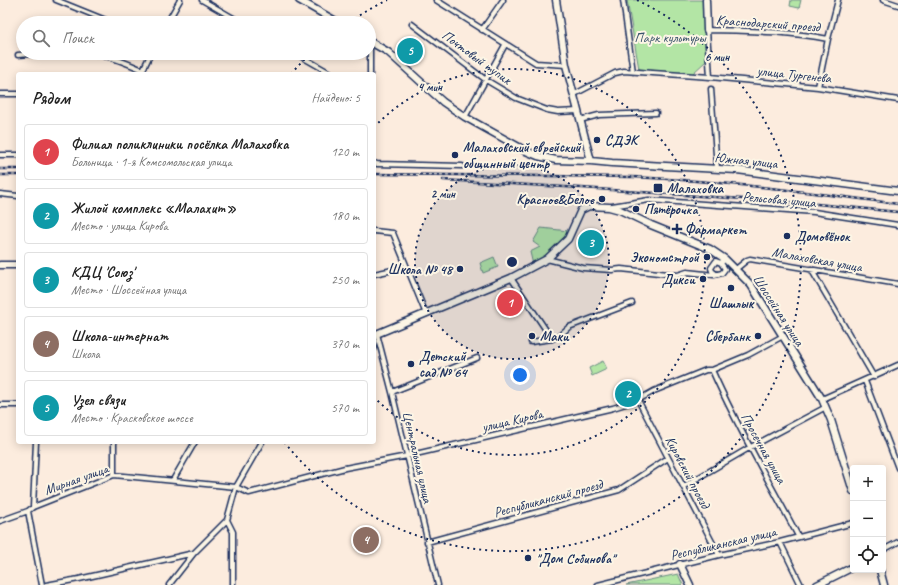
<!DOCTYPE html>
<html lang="ru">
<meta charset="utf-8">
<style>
:root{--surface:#fff;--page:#f2f2f2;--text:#222;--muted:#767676;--line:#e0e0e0;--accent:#1b2f5e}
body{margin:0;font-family:Caveat,sans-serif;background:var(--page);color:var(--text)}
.controls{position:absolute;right:12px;bottom:12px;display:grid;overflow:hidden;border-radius:4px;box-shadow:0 2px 10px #0003}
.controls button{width:36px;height:36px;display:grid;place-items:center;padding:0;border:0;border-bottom:1px solid var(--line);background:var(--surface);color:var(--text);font:20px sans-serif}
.you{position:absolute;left:520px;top:375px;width:14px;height:14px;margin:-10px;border:3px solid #fff;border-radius:50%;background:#1a73e8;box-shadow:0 0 0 6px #1a73e833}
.badge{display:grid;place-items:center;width:26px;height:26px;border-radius:50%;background:var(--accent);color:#fff;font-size:13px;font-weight:700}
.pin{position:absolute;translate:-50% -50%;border:2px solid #fff;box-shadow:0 1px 4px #0006}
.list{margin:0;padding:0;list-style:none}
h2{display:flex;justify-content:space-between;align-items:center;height:52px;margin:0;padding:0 16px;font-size:17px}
h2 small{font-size:13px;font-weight:400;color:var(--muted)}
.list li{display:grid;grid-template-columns:26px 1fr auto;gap:12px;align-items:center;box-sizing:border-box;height:56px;margin:0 8px 8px;padding:0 8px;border:1px solid var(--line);border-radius:4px}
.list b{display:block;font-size:15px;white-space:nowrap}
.list p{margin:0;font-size:13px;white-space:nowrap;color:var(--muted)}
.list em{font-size:13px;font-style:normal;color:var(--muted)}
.icon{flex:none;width:22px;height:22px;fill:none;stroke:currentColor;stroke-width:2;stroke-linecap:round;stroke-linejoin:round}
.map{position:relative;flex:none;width:898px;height:585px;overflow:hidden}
.search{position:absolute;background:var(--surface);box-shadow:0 2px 10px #0003;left:16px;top:16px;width:360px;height:44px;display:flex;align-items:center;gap:10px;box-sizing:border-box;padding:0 14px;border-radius:22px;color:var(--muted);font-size:15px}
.panel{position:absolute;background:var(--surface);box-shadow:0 2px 10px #0003;left:16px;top:72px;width:360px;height:372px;border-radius:4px}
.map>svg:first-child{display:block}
.green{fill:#b3e5a5;stroke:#678a82}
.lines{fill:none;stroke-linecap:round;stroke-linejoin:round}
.street-casing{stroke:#1b2f5e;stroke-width:7}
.secondary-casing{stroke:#1b2f5e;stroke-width:9}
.street{stroke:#fcf5e5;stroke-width:4}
.secondary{stroke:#fcf5e5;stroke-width:6}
.rail-casing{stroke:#1b2f5e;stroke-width:2.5}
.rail{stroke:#fcf5e5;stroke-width:1;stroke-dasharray:3;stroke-linecap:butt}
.ring{fill:none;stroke:#1b2f5e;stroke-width:2;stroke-dasharray:2 4}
.poi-dot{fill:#1b2f5e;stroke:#fcf5e5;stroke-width:1.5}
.labels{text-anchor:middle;stroke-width:4;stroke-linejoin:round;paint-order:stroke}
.street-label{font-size:14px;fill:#1b2f5e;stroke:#fcf5e5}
.park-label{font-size:14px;fill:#39536c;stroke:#fcf5e5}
.poi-label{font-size:14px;font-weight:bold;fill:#1b2f5e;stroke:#fcf5e5;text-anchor:start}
.centre{fill:#1b2f5e;stroke:#fcf5e5;stroke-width:2}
.ring-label{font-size:12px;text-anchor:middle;font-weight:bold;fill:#1b2f5e;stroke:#fcf5e5;stroke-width:4;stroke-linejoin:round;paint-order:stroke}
</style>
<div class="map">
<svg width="898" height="585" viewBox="0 0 898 585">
<rect width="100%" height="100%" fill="#fcecde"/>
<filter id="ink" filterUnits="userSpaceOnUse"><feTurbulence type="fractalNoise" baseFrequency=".025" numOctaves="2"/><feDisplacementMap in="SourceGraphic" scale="8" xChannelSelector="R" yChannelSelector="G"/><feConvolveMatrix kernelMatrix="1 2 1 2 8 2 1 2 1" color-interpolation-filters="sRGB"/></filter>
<g filter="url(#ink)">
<!-- green -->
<path class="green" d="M627,0H704L706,61L692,74L639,69Z
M791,0H801L799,8L790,6Z
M541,228L569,231C560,246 548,256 533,265L530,252L540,247L533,242Z
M494,257L498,267L483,273L480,263Z
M603,361L607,369L592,376L589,368Z
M678,574L683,585H626Z"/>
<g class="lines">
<defs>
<path id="street" d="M56,0L113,23
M202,0L242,23
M436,0L536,63L566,65
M623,0L633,72
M883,0L898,5
M167,23L180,0
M412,24L486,80L516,98L547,110L558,112L578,111
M482,30L503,0
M295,53L332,74
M18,55C42,53 81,51 105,56C118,59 131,65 143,70
M141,74L151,53
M370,74V42
M710,77L707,30C748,31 788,31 828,39
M818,87L828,39L838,0
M711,89L717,168
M0,94H18
M573,95L615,73L624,71L710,77L818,87L898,100
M465,117L505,45
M580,120L599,115L656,113
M0,155H18
M374,163L377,164L462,166
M0,194L18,196
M612,206L649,200L814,212L898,225
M374,231L393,233L426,314
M547,259L583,268L612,270L621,269L678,275L687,272L714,275L722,273L725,269L721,263L725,259
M736,269L747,260L750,259L898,284
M811,269L874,377
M374,274L407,267
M716,274L712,271L711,268L716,261L721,263
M511,278L552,339
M377,334L392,392L438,585
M531,342L552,339L559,336L569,327L632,303
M712,370C737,427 769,481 798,536
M865,381L898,468
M392,392L477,358
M822,399L898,365
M638,400L719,555
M0,405H18
M114,475V442
M173,480L195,442
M684,486L749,448L826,407
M33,507L36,442
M28,511L42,585
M0,521L28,511L33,507L114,475L236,487L249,493L345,468L407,456L613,408L638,400L654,391L706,370H712L748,355L783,336
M427,542L619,490L668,458
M780,542L801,585
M883,550L898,542
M46,585L79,579L194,553
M169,585L194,553L227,520
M233,585V532L227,520L236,487L262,442
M598,585L719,555L780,542L853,523"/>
<path id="secondary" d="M299,0L339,23
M556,0L566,65L591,161
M706,0L707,30
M369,41L388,52L443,102L465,117L526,151L538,156L556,160L591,161L612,163L737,170L898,191
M0,265H18
M374,335L511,278L547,259L568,239L581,210L589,206L609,207L620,210L651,225L710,249L725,259L751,285L822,399L831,420L853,491
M680,564L690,585
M880,570L884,585
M817,585L853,567"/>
</defs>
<!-- street casing -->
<use href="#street" class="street-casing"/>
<!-- secondary casing -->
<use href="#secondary" class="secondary-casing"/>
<!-- street -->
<use href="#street" class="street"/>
<!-- secondary -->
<use href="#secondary" class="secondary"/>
<defs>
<path id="rail" d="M0,169H18
M374,174L633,177C722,181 810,192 898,204
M0,175H18
M443,180L582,188L817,204L898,212"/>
</defs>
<!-- rail casing -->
<use href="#rail" class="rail-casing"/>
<!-- rail -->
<use href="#rail" class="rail"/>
</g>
</g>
<!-- distance rings -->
<circle cx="512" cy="262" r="97" fill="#1b2f5e" fill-opacity=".12"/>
<g class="ring">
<circle cx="512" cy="262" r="97"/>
<path d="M374 127A193 193 0 1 1 374 397"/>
<path d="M291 74A290 290 0 0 1 311 53M350 22A290 290 0 0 1 387 0M637 0A290 290 0 1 1 285 443"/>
</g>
<!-- markers -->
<g class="poi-dot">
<circle cx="597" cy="140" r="4"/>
<circle cx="455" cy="155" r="4"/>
<rect x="653" y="183" width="10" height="10" rx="2"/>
<circle cx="602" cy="199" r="4"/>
<circle cx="636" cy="209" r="4"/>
<path d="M675 223h4v4h4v4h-4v4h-4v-4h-4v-4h4z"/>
<circle cx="787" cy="236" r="4"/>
<circle cx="707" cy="257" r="4"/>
<circle cx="460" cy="269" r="4"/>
<circle cx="703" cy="279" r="4"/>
<circle cx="731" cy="288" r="4"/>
<circle cx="532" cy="336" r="4"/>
<circle cx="758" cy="336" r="4"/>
<circle cx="411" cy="364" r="4"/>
<circle cx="528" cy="558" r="4"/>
</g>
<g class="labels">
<!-- street labels -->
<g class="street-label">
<text transform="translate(768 23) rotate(4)" y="5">Краснодарский проезд</text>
<text transform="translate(477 57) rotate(36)" y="5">Почтовый тупик</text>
<text transform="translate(794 74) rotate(6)" y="5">улица Тургенева</text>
<text transform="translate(746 160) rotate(6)" y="5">Южная улица</text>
<text transform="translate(779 199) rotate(5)" y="5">Рельсовая улица</text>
<text transform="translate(817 259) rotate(10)" y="5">Малаховская улица</text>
<text transform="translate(779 310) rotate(57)" y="5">Шоссейная улица</text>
<text transform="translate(512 420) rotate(-13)" y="5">улица Кирова</text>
<text transform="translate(764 448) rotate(61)" y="5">Просечная улица</text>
<text transform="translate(418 457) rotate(77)" y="5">Центральная улица</text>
<text transform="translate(688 472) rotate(62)" y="5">Кировский проезд</text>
<text transform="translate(76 479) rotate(-20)" y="5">Мирная улица</text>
<text transform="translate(548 498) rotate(-15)" y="5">Республиканский проезд</text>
<text transform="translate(723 543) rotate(-13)" y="5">Республиканская улица</text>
</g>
<!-- park labels -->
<g class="park-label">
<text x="670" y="42">Парк культуры</text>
</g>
<!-- poi labels -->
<g class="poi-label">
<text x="605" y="145">СДЭК</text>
<text x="463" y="152">Малаховский еврейский<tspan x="463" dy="16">общинный центр</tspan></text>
<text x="667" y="193">Малаховка</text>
<text x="594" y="204" text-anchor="end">Красное&amp;Белое</text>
<text x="644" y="214">Пятёрочка</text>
<text x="685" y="234">Фармаркет</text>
<text x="795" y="241">Домовёнок</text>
<text x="699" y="262" text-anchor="end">Экономстрой</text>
<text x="452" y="274" text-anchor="end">Школа № 48</text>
<text x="695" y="284" text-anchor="end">Дикси</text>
<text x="731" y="308" text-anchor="middle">Шашлык</text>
<text x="540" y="341">Маки</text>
<text x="750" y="341" text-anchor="end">Сбербанк</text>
<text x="419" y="361">Детский<tspan x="419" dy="16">сад № 64</tspan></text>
<text x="536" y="563">"Дом Собинова"</text>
</g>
</g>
<circle cx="512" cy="262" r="6" class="centre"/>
<g class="ring-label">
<text x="717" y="61">6 мин</text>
<text x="430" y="91">4 мин</text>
<text x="443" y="198">2 мин</text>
</g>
</svg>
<div class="controls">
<button>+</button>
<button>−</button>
<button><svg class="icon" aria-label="locate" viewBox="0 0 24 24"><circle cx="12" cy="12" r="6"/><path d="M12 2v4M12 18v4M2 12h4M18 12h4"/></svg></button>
</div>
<div class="you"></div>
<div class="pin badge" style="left:510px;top:303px;background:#e0444e">1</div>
<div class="pin badge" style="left:628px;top:394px;background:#0f9aa8">2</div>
<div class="pin badge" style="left:591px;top:243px;background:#0f9aa8">3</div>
<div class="pin badge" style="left:366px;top:540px;background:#8d6e63">4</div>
<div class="pin badge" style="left:410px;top:51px;background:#0f9aa8">5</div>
<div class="search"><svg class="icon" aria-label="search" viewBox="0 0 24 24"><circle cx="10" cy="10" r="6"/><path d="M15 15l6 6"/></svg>Поиск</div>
<section class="panel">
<h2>Рядом<small>Найдено: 5</small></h2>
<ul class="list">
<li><span class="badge" style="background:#e0444e">1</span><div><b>Филиал поликлиники посёлка Малаховка</b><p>Больница · 1-я Комсомольская улица</p></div><em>120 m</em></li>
<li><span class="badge" style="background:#0f9aa8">2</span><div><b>Жилой комплекс «Малахит»</b><p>Место · улица Кирова</p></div><em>180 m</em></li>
<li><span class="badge" style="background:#0f9aa8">3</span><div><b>КДЦ 'Союз'</b><p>Место · Шоссейная улица</p></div><em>250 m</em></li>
<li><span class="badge" style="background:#8d6e63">4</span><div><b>Школа-интернат</b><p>Школа</p></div><em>370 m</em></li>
<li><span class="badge" style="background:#0f9aa8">5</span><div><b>Узел связи</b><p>Место · Красковское шоссе</p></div><em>570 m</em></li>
</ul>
</section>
</div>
